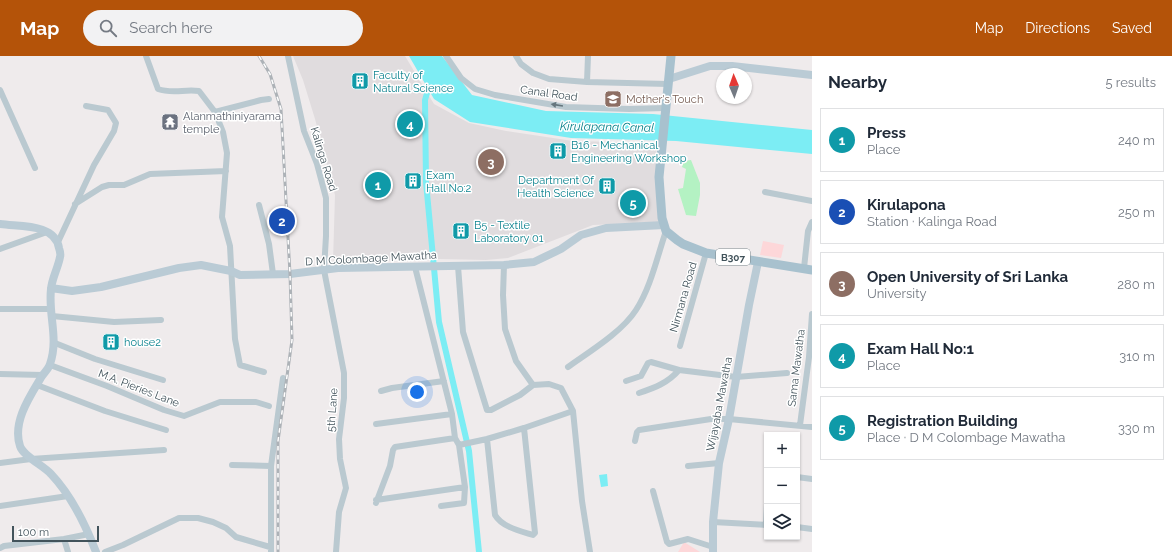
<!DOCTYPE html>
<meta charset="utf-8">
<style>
:root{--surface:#fff;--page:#f2f2f3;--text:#1f2937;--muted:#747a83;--line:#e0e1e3;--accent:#b45309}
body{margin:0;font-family:Raleway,sans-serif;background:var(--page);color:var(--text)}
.controls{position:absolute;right:12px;bottom:12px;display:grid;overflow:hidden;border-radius:0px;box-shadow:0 1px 3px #0004}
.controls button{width:36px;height:36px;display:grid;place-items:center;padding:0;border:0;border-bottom:1px solid var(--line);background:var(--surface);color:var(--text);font:20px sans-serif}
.compass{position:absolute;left:716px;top:12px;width:36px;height:36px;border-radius:50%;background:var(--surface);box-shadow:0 1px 3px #0004;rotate:358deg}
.scale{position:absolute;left:12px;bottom:10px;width:87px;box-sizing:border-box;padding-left:4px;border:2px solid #42535b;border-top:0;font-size:11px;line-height:14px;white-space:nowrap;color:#42535b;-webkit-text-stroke:3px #fff;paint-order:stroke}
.you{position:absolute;left:417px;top:336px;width:14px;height:14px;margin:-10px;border:3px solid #fff;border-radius:50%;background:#1a73e8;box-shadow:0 0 0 6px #1a73e833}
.badge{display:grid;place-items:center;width:26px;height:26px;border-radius:50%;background:var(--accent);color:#fff;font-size:13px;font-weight:700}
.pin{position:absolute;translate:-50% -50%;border:2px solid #fff;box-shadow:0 1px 4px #0006}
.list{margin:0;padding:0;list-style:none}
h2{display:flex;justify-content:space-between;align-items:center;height:52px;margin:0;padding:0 16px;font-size:17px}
h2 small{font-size:13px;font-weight:400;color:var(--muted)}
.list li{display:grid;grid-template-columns:26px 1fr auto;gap:12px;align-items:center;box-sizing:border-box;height:64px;margin:0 8px 8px;padding:0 8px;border:1px solid var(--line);border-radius:0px}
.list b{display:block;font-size:15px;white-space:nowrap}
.list p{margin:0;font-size:13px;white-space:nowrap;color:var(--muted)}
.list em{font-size:13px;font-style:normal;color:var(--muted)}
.icon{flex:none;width:22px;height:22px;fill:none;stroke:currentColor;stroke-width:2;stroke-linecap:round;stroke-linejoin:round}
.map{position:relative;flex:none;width:812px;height:496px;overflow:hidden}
header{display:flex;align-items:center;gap:24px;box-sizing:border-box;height:56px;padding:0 20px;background:var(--accent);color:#fff}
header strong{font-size:19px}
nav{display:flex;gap:22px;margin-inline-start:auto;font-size:14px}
.search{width:280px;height:36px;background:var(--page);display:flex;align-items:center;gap:10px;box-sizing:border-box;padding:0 14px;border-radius:22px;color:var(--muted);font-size:15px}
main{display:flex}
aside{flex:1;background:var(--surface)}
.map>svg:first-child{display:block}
.education{fill:#e0dcde}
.medical{fill:#fdd7d9}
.green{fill:#b4f2c3}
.water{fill:#7cedf4}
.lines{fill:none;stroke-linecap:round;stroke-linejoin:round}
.canal{stroke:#7cedf4;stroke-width:6}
.street{stroke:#bac9d0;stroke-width:6}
.secondary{stroke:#bacbd5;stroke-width:8}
.primary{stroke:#a8c1ce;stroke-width:9}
.rail-casing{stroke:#adb2b7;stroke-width:3}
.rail{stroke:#fff;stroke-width:1.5;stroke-dasharray:4.5;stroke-linecap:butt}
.oneway{fill:#66767e}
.labels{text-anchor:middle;stroke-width:3;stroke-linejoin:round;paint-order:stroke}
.shield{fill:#fff;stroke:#7b878c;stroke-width:1}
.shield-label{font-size:10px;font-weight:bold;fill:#42535b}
.culture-label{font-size:11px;fill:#0d838f;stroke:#fff;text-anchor:start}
.street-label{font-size:11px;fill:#42535b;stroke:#fff}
.education-label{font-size:11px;fill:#785e54;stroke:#fff;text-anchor:start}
.worship-label{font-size:11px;fill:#5b616d;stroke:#fff;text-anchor:start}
.water-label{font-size:12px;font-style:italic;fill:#048088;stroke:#fff}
</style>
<header>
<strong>Map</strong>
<div class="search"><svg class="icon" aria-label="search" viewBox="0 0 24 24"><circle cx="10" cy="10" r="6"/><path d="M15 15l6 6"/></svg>Search here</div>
<nav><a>Map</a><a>Directions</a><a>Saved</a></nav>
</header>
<main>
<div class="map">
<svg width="812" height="496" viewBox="0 0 812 496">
<rect width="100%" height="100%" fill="#efebec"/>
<!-- education -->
<path class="education" d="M293,0H405L434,48L469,67L506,75L573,85L656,87L660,166L593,169L508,202L486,204L440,203L333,206L335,139L315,63L303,24Z"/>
<!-- medical -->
<path class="medical" d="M763,185L784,189L781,202L760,199Z
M684,486L700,496H678Z"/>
<!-- green -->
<path class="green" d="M691,104L700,127V139L696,160L686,159L678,133L683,132L686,113L682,111L684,105Z"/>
<!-- water -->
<path class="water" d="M409,0H442L472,39L546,55L653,58L812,74V98L676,85L571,82L470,66L434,43Z
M607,418L608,430L601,431L599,419Z"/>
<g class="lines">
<!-- canal -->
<path class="canal" d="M430,27L425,44L426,126L439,266L469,395L479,496"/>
<!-- street -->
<path class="street" d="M146,0L158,33C172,38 185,33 199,35L215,56L223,76L227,97L222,161L230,190L235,283L240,309L264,316
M288,0L304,75L317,108L326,142V180L324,214L344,317V342L339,383L340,403L346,432L339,456L336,496
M446,0L461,22L475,33L495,39L566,51L629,53L665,52
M516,0L521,8L533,17L549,23L587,26L668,28
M587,26L588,0
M0,34L35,112
M215,56L261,44L269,43
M765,136L812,145
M75,148L102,131L109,129H124L150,118L226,115
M259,149L269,188L273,218
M58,186L94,109L114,75L116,67L108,54L86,50
M0,193L47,176
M504,209L503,239L505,273L516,305L533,329
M458,210L463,276L487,354H491L520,339L533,329L549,328L561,332L573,355L582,445L590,496
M415,211L452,358L455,382L459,389L465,431L464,447L441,450
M804,212L808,175L812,166
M0,253H51
M52,260L114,266L161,264
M55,287L95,303L163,324
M680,290L706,197
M50,309L107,330L164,354L184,360L220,346H256L269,350
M568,311C589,296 622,276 636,254C651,231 657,201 666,175
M0,318L43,319
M626,325L641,320L648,307L651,306L679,314L736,321L787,317
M37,329L105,355L166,374
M381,335L392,332L444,325
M639,337C654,332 668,327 679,314
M376,368L452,358
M800,369L809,301L812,258
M487,383L495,459C502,471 520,475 533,479L535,477L524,372
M635,385L637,376L639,374L711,363H729L812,371
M459,389L487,383L524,372L573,355
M0,407L31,403L164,394
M232,409L271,410
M688,410L719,407
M797,421L812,423
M653,435L667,486L669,488L688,483L713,491
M376,444L465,431
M376,447L390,410L393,394L395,391L455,382
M0,450L68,440
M713,466L767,469
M766,469L767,448
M797,471L812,473
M64,483L68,496
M0,492L4,490L64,483L89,478
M105,496L123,489L179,462H198L213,466L226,472L236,481L270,491
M271,496V410L283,322"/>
<!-- secondary -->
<path class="secondary" d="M669,23L710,10H732L812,19
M0,168C19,171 55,167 59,192C60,195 61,198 60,201C58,212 52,222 51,233C48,259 59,282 50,308C49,312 45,316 42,320C30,340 12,366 20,390C23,400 44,410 51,418C70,438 86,470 96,496
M51,232L72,235L101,231L179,212L201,209L231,215L240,219L290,218L338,212L504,209L534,206L561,193L581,179L606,172L664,169
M713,496V466L719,407L729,363L749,249L758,206"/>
<!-- primary -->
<path class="primary" d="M671,0L659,121L662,162L666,175L677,184L683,188L706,197L812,214"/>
<defs>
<path id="rail" d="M259,0L270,18L281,53L290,218L292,284L278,385V496"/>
</defs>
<!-- rail casing -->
<use href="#rail" class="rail-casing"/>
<!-- rail -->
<use href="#rail" class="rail"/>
</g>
<!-- one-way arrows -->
<defs><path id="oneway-solid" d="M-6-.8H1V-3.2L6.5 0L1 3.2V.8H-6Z"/></defs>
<use class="oneway" href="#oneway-solid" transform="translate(557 49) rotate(-171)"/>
<!-- icons -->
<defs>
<symbol id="building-square" viewBox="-11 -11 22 22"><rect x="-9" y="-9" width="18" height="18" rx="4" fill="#0f9aa8" stroke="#fff"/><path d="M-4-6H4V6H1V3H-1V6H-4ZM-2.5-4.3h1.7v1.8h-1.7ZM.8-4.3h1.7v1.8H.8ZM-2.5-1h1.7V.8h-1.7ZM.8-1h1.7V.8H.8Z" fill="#fff"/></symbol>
<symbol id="school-square" viewBox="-11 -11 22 22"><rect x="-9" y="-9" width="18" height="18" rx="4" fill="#8d6e63" stroke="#fff"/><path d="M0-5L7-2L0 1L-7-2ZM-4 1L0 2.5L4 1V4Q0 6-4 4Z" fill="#fff"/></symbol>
<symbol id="temple-square" viewBox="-11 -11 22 22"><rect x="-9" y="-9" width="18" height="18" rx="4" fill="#6b7280" stroke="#fff"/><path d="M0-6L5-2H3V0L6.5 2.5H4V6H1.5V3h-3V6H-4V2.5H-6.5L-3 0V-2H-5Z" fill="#fff"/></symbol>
</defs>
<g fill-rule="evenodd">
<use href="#building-square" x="350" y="15" width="20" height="20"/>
<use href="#school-square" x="603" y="33" width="20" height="20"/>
<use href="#temple-square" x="160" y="56" width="20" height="20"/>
<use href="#building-square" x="548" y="85" width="20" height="20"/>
<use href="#building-square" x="403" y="115" width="20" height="20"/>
<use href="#building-square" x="597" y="120" width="20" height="20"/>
<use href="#building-square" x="451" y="165" width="20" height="20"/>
<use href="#building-square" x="101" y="276" width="20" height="20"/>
</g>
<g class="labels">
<!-- shield labels -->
<rect class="shield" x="716" y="193" width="34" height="16" rx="3"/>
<g class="shield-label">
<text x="733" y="205">B307</text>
</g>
<!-- culture labels -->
<g class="culture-label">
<text x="373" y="23">Faculty of<tspan x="373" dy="13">Natural Science</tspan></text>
<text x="571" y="93">B16 - Mechanical<tspan x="571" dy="13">Engineering Workshop</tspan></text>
<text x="426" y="123">Exam<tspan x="426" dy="13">Hall No:2</tspan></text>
<text x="594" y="128" text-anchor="end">Department Of<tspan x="594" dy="13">Health Science</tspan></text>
<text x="474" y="173">B5 - Textile<tspan x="474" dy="13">Laboratory 01</tspan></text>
<text x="124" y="290">house2</text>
</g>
<!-- street labels -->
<g class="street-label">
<text transform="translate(549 37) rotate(8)" y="4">Canal Road</text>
<text transform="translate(324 103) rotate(73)" y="4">Kalinga Road</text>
<text transform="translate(371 202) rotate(-3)" y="4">D M Colombage Mawatha</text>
<text transform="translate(683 241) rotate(-74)" y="4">Nirmana Road</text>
<text transform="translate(796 312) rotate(-83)" y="4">Sama Mawatha</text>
<text transform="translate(139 332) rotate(21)" y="4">M.A. Pieries Lane</text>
<text transform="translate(719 348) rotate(-79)" y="4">Wijayaba Mawatha</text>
<text transform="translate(332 354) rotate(-86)" y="4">5th Lane</text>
</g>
<!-- education labels -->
<g class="education-label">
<text x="626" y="47">Mother's Touch</text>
</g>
<!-- worship labels -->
<g class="worship-label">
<text x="183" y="64">Alanmathiniyarama<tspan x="183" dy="13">temple</tspan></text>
</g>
<!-- water labels -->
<g class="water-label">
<text transform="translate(607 71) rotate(1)" y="4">Kirulapana Canal</text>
</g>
</g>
</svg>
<div class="controls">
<button>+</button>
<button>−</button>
<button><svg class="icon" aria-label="layers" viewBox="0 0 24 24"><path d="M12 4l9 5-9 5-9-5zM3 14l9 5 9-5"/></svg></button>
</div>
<svg class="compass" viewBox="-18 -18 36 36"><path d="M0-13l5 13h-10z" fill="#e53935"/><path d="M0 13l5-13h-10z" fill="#747a83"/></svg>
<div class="scale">100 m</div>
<div class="you"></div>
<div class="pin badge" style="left:378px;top:129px;background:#0f9aa8">1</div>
<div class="pin badge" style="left:282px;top:165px;background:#1a4fb4">2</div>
<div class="pin badge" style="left:491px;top:106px;background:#8d6e63">3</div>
<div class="pin badge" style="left:410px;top:68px;background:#0f9aa8">4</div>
<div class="pin badge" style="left:633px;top:147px;background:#0f9aa8">5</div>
</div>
<aside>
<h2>Nearby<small>5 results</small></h2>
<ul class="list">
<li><span class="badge" style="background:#0f9aa8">1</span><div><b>Press</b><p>Place</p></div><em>240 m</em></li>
<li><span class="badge" style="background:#1a4fb4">2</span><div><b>Kirulapona</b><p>Station · Kalinga Road</p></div><em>250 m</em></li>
<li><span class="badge" style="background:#8d6e63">3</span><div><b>Open University of Sri Lanka</b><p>University</p></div><em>280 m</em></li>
<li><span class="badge" style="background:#0f9aa8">4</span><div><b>Exam Hall No:1</b><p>Place</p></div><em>310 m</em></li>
<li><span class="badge" style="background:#0f9aa8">5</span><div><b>Registration Building</b><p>Place · D M Colombage Mawatha</p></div><em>330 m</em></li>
</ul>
</aside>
</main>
